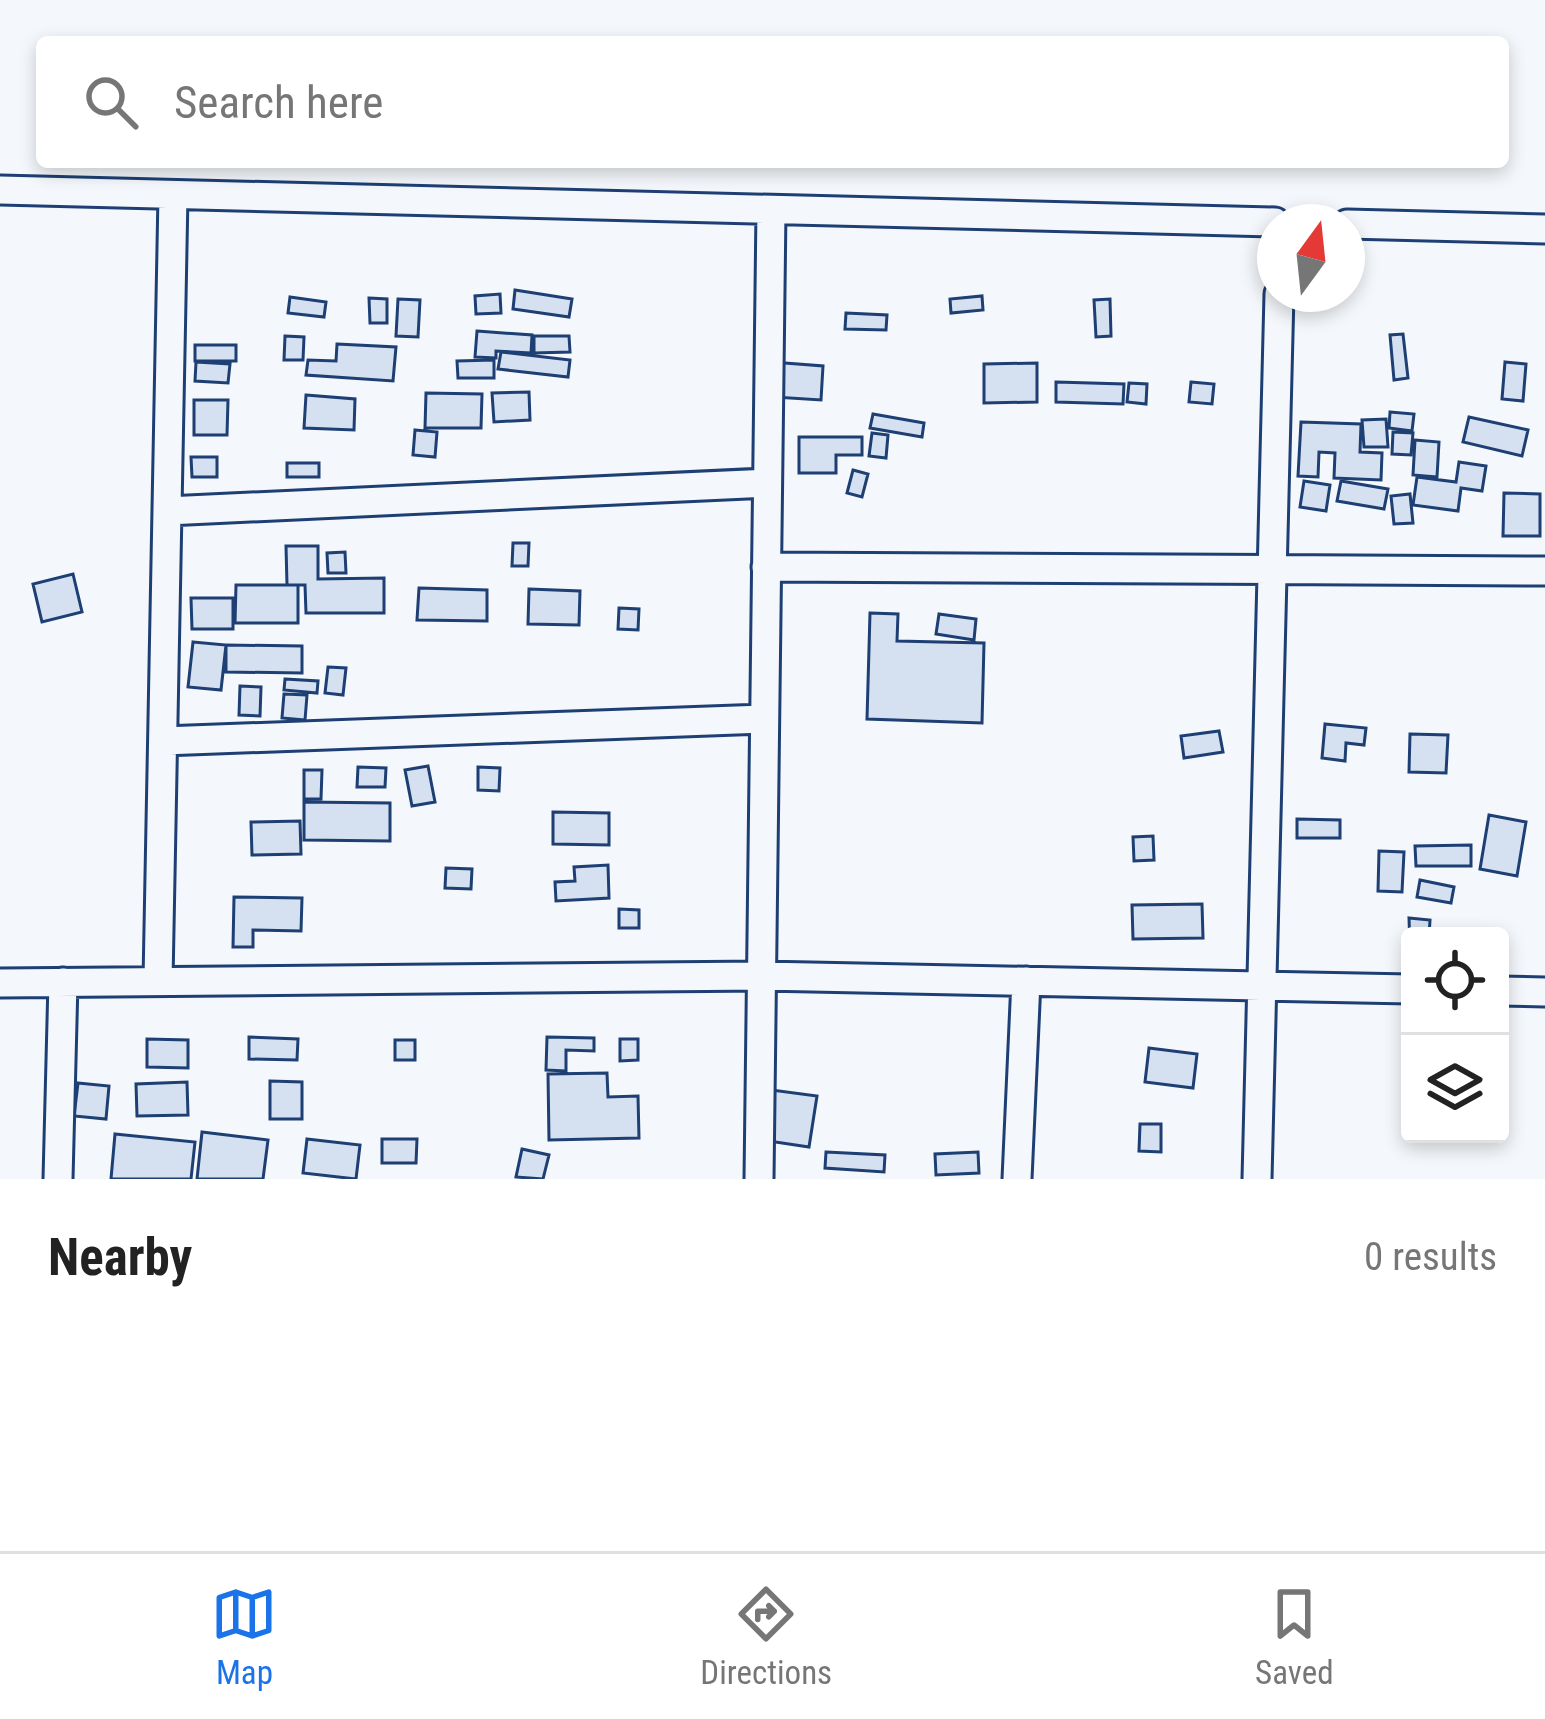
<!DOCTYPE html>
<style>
:root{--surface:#fff;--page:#f2f2f2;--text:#222;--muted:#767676;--line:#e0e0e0;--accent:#1a73e8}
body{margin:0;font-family:"Roboto Condensed",sans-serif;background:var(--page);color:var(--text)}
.controls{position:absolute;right:36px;bottom:36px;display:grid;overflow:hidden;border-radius:12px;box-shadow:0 6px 18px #0003}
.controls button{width:108px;height:108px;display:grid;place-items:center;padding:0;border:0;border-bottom:3px solid var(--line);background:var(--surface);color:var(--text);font:60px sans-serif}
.compass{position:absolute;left:1257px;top:204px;width:108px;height:108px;border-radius:50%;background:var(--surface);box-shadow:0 6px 18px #0003;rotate:15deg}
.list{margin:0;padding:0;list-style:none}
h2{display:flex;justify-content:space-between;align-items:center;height:156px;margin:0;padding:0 48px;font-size:51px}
h2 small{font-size:39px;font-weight:400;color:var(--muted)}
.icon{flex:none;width:66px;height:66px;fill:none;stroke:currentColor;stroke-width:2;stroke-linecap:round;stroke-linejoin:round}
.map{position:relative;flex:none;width:1545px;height:1179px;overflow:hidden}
.search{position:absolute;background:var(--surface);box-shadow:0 6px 18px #0003;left:36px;right:36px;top:36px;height:132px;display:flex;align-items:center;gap:30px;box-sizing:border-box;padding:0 42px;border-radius:12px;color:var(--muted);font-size:45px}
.sheet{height:372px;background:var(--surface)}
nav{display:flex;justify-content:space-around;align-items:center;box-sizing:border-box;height:168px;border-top:3px solid var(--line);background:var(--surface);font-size:33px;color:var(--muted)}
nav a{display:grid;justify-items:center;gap:6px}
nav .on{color:var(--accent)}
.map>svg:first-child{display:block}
.building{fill:#d5e0f0;stroke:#1d3f73;stroke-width:3}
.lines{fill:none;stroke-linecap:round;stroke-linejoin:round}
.street-casing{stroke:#1d3f73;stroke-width:33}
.street{stroke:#f4f7fb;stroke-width:27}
</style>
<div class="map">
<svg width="1545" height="1179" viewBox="0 0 1545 1179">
<rect width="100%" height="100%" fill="#f4f7fb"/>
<!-- building -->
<path class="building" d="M515,290L572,299L569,317L513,309Z
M500,294L501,313L476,314L475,296Z
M982,296L983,310L951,313L950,299Z
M290,297L326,302L324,317L288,313Z
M369,298L387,299V323H370Z
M398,299L420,300L418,337L396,336Z
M1110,299L1111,336L1096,337L1094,300Z
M846,313L887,315L886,330L845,329Z
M477,331L532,335L531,353L496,351V358L475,357Z
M1403,334L1408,378L1394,380L1390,335Z
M285,336L304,337L303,360H284Z
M534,336H569L570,352L534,353Z
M337,344L396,347L393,381L306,375L308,360L336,361Z
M195,345H236V361H195Z
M501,352L570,360L568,377L498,369Z
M494,360V378H458L457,361Z
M759,361L823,366L821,400L757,396Z
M196,362L230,364L228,383L195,381Z
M1505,362L1526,364L1523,401L1502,399Z
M1037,363V402L984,403V364Z
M1056,382L1124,384L1123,404L1056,402Z
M1191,382L1214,384L1212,404L1189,402Z
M1129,383L1147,384L1146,404L1127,402Z
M529,392L530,420L494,422L492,393Z
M426,393L482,394L481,428H425Z
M306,395L355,399L354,430L304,428Z
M194,400H228L227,435H194Z
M1390,412L1414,414L1412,431L1389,428Z
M873,414L924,423L922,437L870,428Z
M1469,417L1528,430L1522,456L1463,442Z
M1386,419L1388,447H1364L1362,420Z
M1301,422L1361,424L1360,452L1382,453L1381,480L1334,478L1335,453L1319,452L1318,477L1298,476Z
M415,430L437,432L435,457L413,455Z
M1393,432L1413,433L1411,455L1392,454Z
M872,433L888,435L886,458L869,456Z
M799,437H862V455H836V473H799Z
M1415,440L1439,442L1437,477L1413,475Z
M191,457H217V477H192Z
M1459,462L1486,466L1482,491L1461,488L1458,511L1413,505L1417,477L1456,482Z
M287,463H319V477H287Z
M853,470L868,474L862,497L847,493Z
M1304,481L1330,485L1326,511L1300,507Z
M1341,481L1388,489L1384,509L1337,501Z
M1504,493L1540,494V536H1503Z
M1410,494L1413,523L1394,524L1391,496Z
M513,543H529L528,566H512Z
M286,546H318V579L384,578V613H306L305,585H287Z
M345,552L346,573H328L327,553Z
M73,574L82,612L42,622L33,584Z
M236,585H298V623H235Z
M419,588L487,590V621L417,620Z
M529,589L580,591L579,625L528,624Z
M191,598H233V629H192Z
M619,608L639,609L638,630L618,629Z
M870,613L898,614L897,641L984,643L982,723L867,719Z
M939,614L976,619L974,640L936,634Z
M193,642L226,645L221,690L188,687Z
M226,645L302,646V673L226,672Z
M328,667L346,668L343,695L325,693Z
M285,679L318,681L317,693L284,690Z
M240,686L261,687L260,716L239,715Z
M284,694L307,695L305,720L282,718Z
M1325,724L1366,728L1364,745L1346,743L1345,761L1322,758Z
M1219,731L1223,752L1184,758L1181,736Z
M1410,734L1448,735L1446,773L1409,772Z
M428,766L435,802L412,806L405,770Z
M358,767L386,768L385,787H357Z
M478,767L500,768L499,791L478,790Z
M304,770H322L321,799H304Z
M304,802L390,803V841L304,840Z
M553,812L609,813V845L553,844Z
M1489,815L1526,822L1517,876L1480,869Z
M1297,819L1340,820V838H1297Z
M300,821L301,854L252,855L251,822Z
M1153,836L1154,860L1134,861L1133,837Z
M1471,845V866H1416L1415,846Z
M1379,851L1404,852L1402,892L1378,891Z
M608,865L609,898L556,901L555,882L575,881L574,867Z
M446,868L472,869L471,889L445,888Z
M1420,880L1454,887L1451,903L1417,897Z
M234,897L302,898L301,931L253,930V947H233Z
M1202,904L1203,938L1133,939L1132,905Z
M619,909L639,910V928H619Z
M1409,918L1430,920L1429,936H1410V947Z
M249,1037L298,1039L297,1060L249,1059Z
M547,1037L594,1038V1051L566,1050V1071L546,1070Z
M147,1039L188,1040V1068L147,1067Z
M620,1039H638V1060L620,1061Z
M395,1040H415V1060H395Z
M1149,1048L1197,1054L1193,1088L1145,1082Z
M607,1073L608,1097L638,1096L639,1138L549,1140L548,1074Z
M270,1081L302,1082V1119H270Z
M187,1082L188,1115L137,1116L136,1084Z
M78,1083L109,1086L106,1119L74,1116Z
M757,1088L817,1096L809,1147L749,1138Z
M1140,1124H1161V1152L1139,1151Z
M202,1132L268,1140L263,1179H197Z
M115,1134L195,1142L191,1179H111Z
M307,1139L360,1145L356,1179L303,1173Z
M382,1139H417L416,1163H382Z
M522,1149L549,1155L543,1179L516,1177Z
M826,1152L885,1155L884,1172L825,1168Z
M978,1152L979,1173L936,1175L935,1154Z"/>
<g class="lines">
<defs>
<path id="street" d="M0,190L1275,222
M1347,224L1545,229
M167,511L767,483
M766,567L1545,571
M163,741L764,719
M158,981L173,195
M0,983L762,976L1410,989
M1500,991L1545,992
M58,1179L63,982
M759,1179L771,210
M1017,1179L1026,981
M1257,1179L1279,294"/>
</defs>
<!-- street casing -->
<use href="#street" class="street-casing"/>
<!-- street -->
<use href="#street" class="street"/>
</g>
</svg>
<div class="controls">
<button><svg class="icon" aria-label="locate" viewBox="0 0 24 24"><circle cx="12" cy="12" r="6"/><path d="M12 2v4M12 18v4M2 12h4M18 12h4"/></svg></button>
<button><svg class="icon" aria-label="layers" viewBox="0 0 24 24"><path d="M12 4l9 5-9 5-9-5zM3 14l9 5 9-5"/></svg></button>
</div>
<svg class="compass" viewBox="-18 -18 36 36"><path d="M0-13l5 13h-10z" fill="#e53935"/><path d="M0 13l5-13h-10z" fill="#767676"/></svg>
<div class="search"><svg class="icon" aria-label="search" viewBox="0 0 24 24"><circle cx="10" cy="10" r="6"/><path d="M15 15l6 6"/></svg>Search here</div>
</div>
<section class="sheet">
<h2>Nearby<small>0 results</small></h2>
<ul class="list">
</ul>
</section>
<nav>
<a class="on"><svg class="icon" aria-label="map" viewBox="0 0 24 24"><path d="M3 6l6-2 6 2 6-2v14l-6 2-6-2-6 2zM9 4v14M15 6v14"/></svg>Map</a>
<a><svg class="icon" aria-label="directions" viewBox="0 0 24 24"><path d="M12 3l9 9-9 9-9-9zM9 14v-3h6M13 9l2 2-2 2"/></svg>Directions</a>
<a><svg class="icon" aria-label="saved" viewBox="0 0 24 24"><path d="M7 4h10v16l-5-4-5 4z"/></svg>Saved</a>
</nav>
